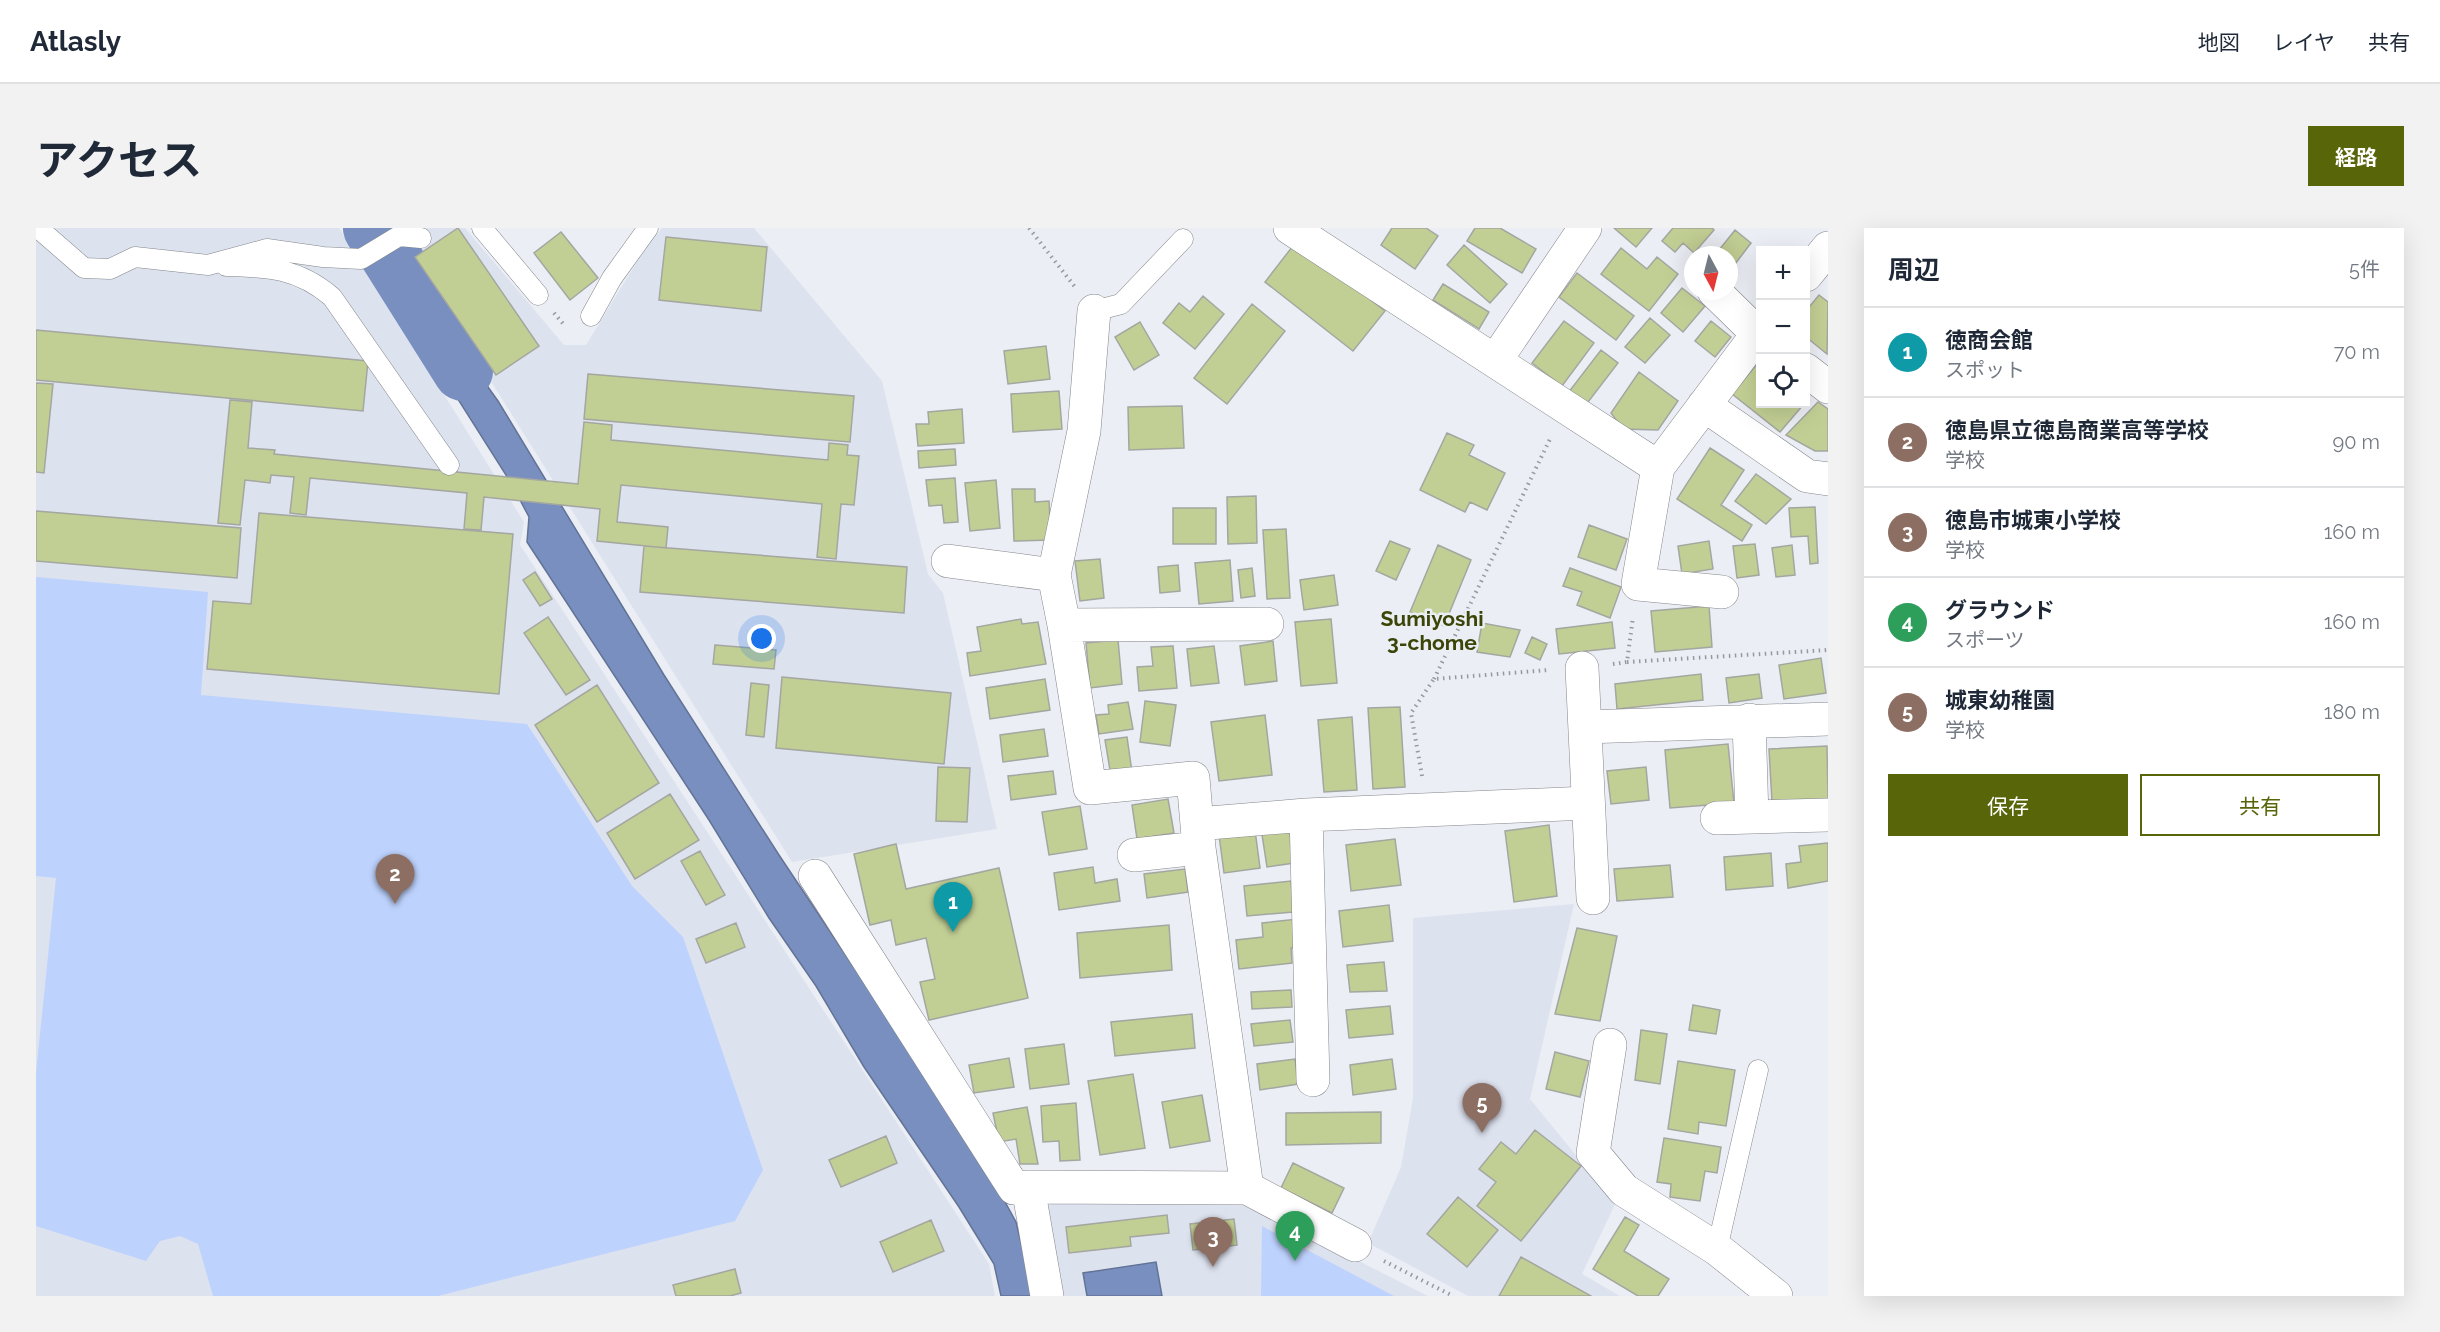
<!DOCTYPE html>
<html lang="ja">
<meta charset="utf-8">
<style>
:root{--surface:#fff;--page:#f2f2f3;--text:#1f2937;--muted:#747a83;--line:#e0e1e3;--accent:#596509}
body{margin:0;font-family:Raleway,"Noto Sans JP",sans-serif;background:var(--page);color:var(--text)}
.controls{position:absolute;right:18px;top:18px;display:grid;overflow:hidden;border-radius:0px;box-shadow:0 6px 24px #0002}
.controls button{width:54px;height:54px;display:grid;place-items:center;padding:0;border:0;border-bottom:2px solid var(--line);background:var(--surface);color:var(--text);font:30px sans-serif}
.compass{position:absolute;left:1648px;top:18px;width:54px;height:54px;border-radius:50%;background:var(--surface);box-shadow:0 6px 24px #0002;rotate:173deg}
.you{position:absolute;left:726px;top:411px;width:21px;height:21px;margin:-15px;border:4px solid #fff;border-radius:50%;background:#1a73e8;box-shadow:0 0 0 9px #1a73e833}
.badge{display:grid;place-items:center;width:39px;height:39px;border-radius:50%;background:var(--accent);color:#fff;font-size:20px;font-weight:700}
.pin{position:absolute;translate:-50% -50px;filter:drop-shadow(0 2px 3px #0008)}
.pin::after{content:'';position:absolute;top:32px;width:21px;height:18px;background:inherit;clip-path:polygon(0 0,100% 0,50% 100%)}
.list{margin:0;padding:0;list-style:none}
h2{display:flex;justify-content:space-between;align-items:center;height:78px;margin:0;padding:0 24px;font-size:26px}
h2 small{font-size:20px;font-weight:400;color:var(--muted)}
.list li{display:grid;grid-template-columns:39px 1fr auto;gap:18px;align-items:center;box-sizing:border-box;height:90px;padding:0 24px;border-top:2px solid var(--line)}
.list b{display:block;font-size:22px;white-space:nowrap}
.list p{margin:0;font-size:20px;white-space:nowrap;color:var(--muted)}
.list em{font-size:20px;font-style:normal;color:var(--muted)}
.actions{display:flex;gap:12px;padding:18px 24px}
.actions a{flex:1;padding:14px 0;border:2px solid var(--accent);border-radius:0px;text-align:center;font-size:21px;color:var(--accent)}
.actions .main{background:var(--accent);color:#fff}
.icon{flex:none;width:33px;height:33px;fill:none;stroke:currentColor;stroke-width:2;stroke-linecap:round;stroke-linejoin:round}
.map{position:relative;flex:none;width:1792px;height:1068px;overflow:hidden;border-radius:0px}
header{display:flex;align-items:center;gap:36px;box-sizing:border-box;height:84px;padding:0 30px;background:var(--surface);border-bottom:2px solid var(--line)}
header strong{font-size:28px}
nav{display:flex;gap:33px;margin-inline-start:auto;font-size:21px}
.intro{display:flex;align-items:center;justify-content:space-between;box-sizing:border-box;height:144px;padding:0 36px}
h1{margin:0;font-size:42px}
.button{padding:15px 27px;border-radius:0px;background:var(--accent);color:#fff;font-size:21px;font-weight:700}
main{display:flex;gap:36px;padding:0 36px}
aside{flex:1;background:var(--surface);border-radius:0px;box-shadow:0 6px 24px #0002}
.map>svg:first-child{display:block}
.built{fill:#dde2ef}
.park{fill:#bdd2fd}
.water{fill:#788fc0;stroke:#637396;stroke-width:1.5}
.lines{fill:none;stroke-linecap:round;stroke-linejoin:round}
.river{stroke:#788fc0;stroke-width:60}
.building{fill:#c2cf94;stroke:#a4a6a0;stroke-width:1.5}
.lane-casing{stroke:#83868b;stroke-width:21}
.street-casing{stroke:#83868b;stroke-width:34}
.path{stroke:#97999d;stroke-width:4;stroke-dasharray:1.5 4.5;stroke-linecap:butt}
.lane{stroke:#fff;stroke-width:20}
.street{stroke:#fff;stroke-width:33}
.labels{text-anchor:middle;stroke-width:5;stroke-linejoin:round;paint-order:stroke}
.neighbourhood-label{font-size:21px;font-weight:bold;fill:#3c4508;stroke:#ebeef4}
</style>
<header>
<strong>Atlasly</strong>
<nav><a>地図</a><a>レイヤ</a><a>共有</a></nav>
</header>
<div class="intro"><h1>アクセス</h1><a class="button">経路</a></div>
<main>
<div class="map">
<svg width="1792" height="1068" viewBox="0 0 1792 1068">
<rect width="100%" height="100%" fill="#ebeef4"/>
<!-- built -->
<path class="built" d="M0,0H303L488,294L484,317L953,1036L959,1068H0Z
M359,0H429L528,117H550L605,27L626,0H718L846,153L892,346L907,365L961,601L756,634Z
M1538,676L1494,871L1552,942L1583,968L1546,1046L1584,1068H1432L1332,1015L1365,939L1377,870V690Z
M1200,971L1392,1068H1026L1010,982L1017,973Z"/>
<!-- park -->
<path class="park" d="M0,349L172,364L165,467L491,496L596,658L647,709L727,942L699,993L402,1068H177L162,1016L144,1008L124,1013L110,1033L0,998V845L20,650L0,648Z
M1226,998L1358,1068H1225Z"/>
<!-- water -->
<path class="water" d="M318,0H348L369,28L341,45L326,12Z
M391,67L416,109L462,173L628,447L743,627L945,930L980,994L998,1068H965L958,1036L923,979L828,839L780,758L733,690L673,592L491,314L493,289L475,255L368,86Z
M1120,1034L1126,1068H1051L1047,1045Z"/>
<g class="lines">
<!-- river -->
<path class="river" d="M337,0L427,143"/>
</g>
<!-- building -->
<path class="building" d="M422,0L503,118L460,147L379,29Z
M1356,0H1390L1402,8L1379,41L1345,17Z
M1439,0H1464L1500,21L1486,45L1431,13Z
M1578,0H1616L1600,19Z
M1637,0H1676L1678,2L1658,25L1647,15L1639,24L1626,13Z
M1699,2L1715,15L1693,44V27H1679Z
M525,4L562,50L534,72L498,25Z
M630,9L731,19L725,83L623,72Z
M1260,14L1349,83L1317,123L1229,54Z
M1428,17L1471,56L1454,75L1411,37Z
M1585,20L1611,41L1621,29L1642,46L1613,83L1565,46Z
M1541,45L1598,88L1580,112L1523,69Z
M1407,56L1453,84L1443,101L1397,72Z
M1646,60L1669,78L1647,104L1625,85Z
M1783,67L1792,74L1791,126L1770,109V83Z
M1167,68L1188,86L1159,121L1127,95L1143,75L1154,84Z
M1216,76L1249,103L1191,176L1158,150Z
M1614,90L1634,107L1609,135L1589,119Z
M1528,93L1558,115L1526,158L1496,135Z
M1675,93L1695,109L1679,129L1659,113Z
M1104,94L1123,127L1098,142L1079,109Z
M0,102L332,133L327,183L0,152Z
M1010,118L1014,151L972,156L968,123Z
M1565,122L1582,135L1549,178L1532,165Z
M1722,135L1724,137V176H1768L1744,204L1696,166Z
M1603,144L1642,173L1622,202L1587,201L1575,185Z
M552,146L818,168L814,214L548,191Z
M0,155L17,156L8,245L0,244Z
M1023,163L1026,201L977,204L975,166Z
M194,172L216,174L212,220L239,222L238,226L542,256L548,194L576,197L575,212L792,232L793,215L812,217L811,227L823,228L818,277L805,276L800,331L781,329L786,276L585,257L581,294L632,299L630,320L561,313L564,281L448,269L445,302L428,301L431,265L274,250L270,287L254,285L258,249L235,247L234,255L209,252L204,297L182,295Z
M1782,174L1792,181V223H1779L1750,207Z
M1146,178L1148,220L1093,222L1092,179Z
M926,181L928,215L882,218L880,196H893L892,184Z
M1411,205L1438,217L1433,227L1469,245L1451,282L1434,274L1429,284L1384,262Z
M1674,220L1708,242L1685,277L1716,297L1706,313L1641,271Z
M919,221L920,237L883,240L882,223Z
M1720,246L1755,271L1730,296L1699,273Z
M919,250L922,294L908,295L906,277L893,278L890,252Z
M960,252L964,300L934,303L929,255Z
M976,261H999V274L1013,273L1015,312L978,313Z
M1220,268L1221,315L1192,316L1191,269Z
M1779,279L1782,335L1774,336L1772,308L1755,309L1753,280Z
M1137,280H1180V316H1137Z
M0,283L205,300L201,350L0,333Z
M223,285L477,306L463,466L171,441L177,373L215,376Z
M1553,297L1591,311L1580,342L1542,329Z
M1250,301L1254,370L1231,371L1227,302Z
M1354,313L1374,321L1360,352L1340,343Z
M1673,313L1677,341L1646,346L1642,318Z
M1719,316L1723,347L1701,350L1697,318Z
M1402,317L1435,332L1408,398L1374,384Z
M1756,317L1759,347L1740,349L1736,320Z
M608,318L871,339L868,385L604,364Z
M1064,331L1068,370L1044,373L1039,333Z
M1194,332L1197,373L1163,376L1159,335Z
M1142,337L1144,363L1124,365L1122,339Z
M1216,340L1219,368L1205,370L1202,342Z
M1534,340L1585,359L1574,390L1541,377L1546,364L1527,358Z
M499,344L516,371L504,378L487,352Z
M1298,347L1302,377L1268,382L1264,352Z
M1673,378L1676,419L1619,424L1615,383Z
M512,389L554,452L530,467L488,405Z
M985,391L986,396L1002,394L1010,436L934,448L931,425L945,423L941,399Z
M1295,391L1301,455L1265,458L1259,394Z
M1576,394L1579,420L1523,426L1520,401Z
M1446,395L1484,402L1474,429L1441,424Z
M1496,409L1511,416L1504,432L1489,425Z
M1082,412L1086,456L1054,460L1050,415Z
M1237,413L1241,453L1209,457L1204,418Z
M679,417L740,422L738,441L677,436Z
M1137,418L1141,460L1103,463L1101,439L1117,438L1115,419Z
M1178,418L1183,455L1155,458L1151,421Z
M1785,430L1790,465L1748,471L1743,437Z
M1665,446L1667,472L1581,481L1579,456Z
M1723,446L1726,470L1693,475L1690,450Z
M746,449L915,465L908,536L740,520Z
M1009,451L1014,482L954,491L950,460Z
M715,455L733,457L728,509L710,507Z
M561,457L623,555L561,594L499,497Z
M1109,473L1140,477L1134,518L1104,514Z
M1092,474L1097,501L1063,506L1060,487L1073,486L1072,477Z
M1364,479L1369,559L1337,561L1332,480Z
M1229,487L1236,547L1183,553L1175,494Z
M1316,489L1321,562L1288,564L1282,492Z
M1008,501L1012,528L967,534L964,507Z
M1091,509L1096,544L1075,548L1069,512Z
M1692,516L1698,575L1634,580L1629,522Z
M1791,518L1792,571L1736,574L1733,521Z
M902,539L934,540L931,594L900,593Z
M1610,539L1613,572L1575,576L1571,543Z
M1017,543L1020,566L975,572L972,548Z
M634,566L663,612L599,651L571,605Z
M1132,571L1138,605L1101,611L1096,577Z
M1044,578L1051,621L1013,627L1006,584Z
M1253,596L1258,635L1231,639L1225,600Z
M1513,597L1521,668L1478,674L1469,603Z
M1219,602L1224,640L1188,645L1183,607Z
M1359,611L1365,657L1315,663L1310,617Z
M1792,615V653L1752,660L1750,636L1765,634L1763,618Z
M860,616L870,661L963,640L992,770L893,792L884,754L899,751L890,710L860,717L855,692L834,697L818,626Z
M664,623L689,667L670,677L645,633Z
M1735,625L1737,658L1690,662L1688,629Z
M1634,637L1637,669L1581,673L1578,641Z
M1057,639L1059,655L1081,651L1084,673L1023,682L1018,645Z
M1149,641L1152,664L1111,670L1108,646Z
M1255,653L1257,684L1211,688L1208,658Z
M1353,677L1357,713L1307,719L1303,683Z
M1262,691L1265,719L1255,720L1256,735L1203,741L1200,712L1227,709L1226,695Z
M700,695L709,719L670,735L660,711Z
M1133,697L1136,742L1044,750L1041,705Z
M1541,700L1581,708L1564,793L1519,786Z
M1348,734L1351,763L1314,764L1311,737Z
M1255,762L1256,779L1216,781L1215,764Z
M1657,777L1684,782L1680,806L1653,802Z
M1354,778L1357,806L1313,810L1310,782Z
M1156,786L1159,820L1079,828L1075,794Z
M1254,792L1257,814L1218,818L1215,796Z
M1605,802L1631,806L1624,856L1599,852Z
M1028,816L1033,856L994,861L989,821Z
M1519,824L1553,833L1544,869L1510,861Z
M973,830L978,859L938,865L933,837Z
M1259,831L1262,856L1224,862L1221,836Z
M1356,831L1360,861L1317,867L1314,837Z
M1642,833L1699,842L1690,898L1663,894L1662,906L1632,901Z
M1097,846L1109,920L1064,927L1052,853Z
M1166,867L1174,913L1134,920L1126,874Z
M1040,875L1044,932L1024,933L1023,913L1007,914L1005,878Z
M991,879L1002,936H984L980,911L963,914L957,885Z
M1345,884V915L1250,917V885Z
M1499,902L1545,938L1485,1013L1441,978L1460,954L1443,941L1465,914L1480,926Z
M850,908L861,935L805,959L793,932Z
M1628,910L1685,919L1681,945L1669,943L1664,973L1634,969L1635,956L1621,954Z
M1257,935L1308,960L1296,985L1245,960Z
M1422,969L1462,1002L1431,1039L1391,1006Z
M1131,987L1133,1005L1094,1009L1095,1018L1033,1025L1030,999Z
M1589,989L1603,997L1588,1023L1633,1051L1622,1068H1602L1557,1041Z
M1198,991L1201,1017L1157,1022L1154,996Z
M895,992L908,1023L857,1044L844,1014Z
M1485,1029L1555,1068H1463Z
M699,1041L705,1065L694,1068H640L637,1057Z"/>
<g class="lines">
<defs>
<path id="lane" d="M2,0L48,40L74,41L99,29L172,37L231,21L287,29L325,31L363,8L385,10
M446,0L502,67
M190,38C233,39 262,40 296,69L413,237
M1058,83L1085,76L1147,11
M555,88L576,50L612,0
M1681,1021L1722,842"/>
<path id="street" d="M1254,0L1622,239L1602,356L1686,364
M1770,47L1792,20
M1678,63L1724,108
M1058,83L1048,203L1018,347L1028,397L1054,560L1157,550L1163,620L1211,960
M1459,133L1549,0
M1770,142L1792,159
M1668,177L1771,248L1792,251
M1622,239L1724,103
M912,333L1018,347
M1028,397L1231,396
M1546,440L1557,670
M1713,492L1716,589
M1549,499L1792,491
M1270,587L1277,852
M1681,590L1792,587
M1161,596L1270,587L1552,575
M1098,627L1163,620
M779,648L978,960L992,959
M1574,817L1557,925L1588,962L1681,1021L1740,1068
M1011,1068L992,959L1211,960L1319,1017"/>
</defs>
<!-- lane casing -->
<use href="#lane" class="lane-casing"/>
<!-- street casing -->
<use href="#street" class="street-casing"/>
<!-- path -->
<path class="path" d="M993,0L1039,59
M518,85L529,98
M1591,434L1792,422
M1577,436L1591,434L1597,389
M1398,451L1515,209
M1386,548L1375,485L1398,451L1513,442
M1348,1033L1417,1068"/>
<!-- lane -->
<use href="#lane" class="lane"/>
<!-- street -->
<use href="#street" class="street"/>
</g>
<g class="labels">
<!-- neighbourhood labels -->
<g class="neighbourhood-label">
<text x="1396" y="398">Sumiyoshi<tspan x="1396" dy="24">3-chome</tspan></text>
</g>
</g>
</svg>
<div class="controls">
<button>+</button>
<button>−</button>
<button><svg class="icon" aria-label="locate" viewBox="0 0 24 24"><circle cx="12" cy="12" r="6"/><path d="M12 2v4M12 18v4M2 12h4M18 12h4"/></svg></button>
</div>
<svg class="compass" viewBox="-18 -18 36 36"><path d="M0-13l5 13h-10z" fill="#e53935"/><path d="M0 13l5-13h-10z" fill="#747a83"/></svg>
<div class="you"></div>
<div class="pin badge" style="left:917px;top:704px;background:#0f9aa8">1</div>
<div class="pin badge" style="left:359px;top:676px;background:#8d6e63">2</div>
<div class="pin badge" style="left:1177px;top:1039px;background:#8d6e63">3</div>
<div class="pin badge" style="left:1259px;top:1033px;background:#2e9e5b">4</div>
<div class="pin badge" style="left:1446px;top:905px;background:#8d6e63">5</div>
</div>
<aside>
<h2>周辺<small>5件</small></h2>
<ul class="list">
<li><span class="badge" style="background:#0f9aa8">1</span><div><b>徳商会館</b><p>スポット</p></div><em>70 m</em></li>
<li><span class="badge" style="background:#8d6e63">2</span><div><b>徳島県立徳島商業高等学校</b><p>学校</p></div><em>90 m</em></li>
<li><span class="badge" style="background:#8d6e63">3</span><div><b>徳島市城東小学校</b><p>学校</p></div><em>160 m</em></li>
<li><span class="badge" style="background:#2e9e5b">4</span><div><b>グラウンド</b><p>スポーツ</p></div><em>160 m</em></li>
<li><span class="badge" style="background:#8d6e63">5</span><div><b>城東幼稚園</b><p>学校</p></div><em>180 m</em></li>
</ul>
<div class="actions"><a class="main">保存</a><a>共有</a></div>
</aside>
</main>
